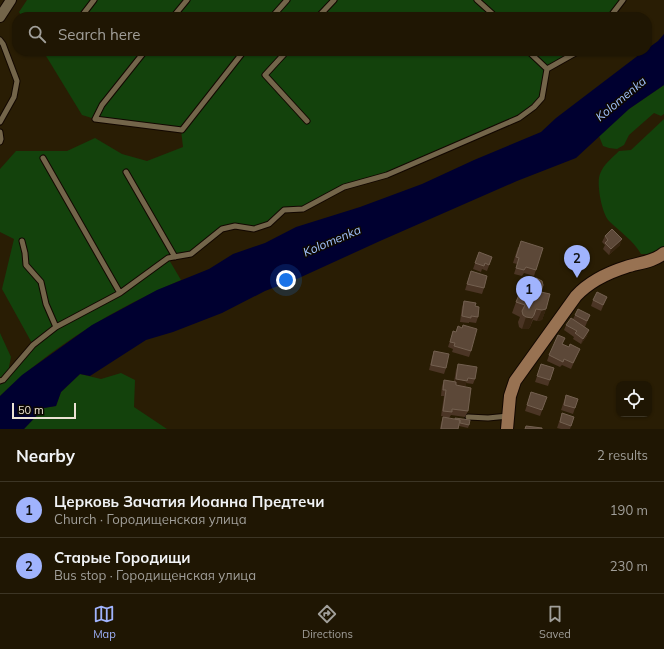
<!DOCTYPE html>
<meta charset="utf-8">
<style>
:root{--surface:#1f1603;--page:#2c2312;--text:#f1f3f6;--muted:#a19f9a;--line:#3c3525;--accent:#a0b3fd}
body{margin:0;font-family:Mulish,sans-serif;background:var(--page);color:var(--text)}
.controls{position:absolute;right:12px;bottom:12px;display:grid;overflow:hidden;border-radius:8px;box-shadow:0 1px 3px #0004}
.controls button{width:36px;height:36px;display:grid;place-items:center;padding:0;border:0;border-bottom:1px solid var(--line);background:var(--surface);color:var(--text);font:20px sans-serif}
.scale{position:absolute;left:12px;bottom:10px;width:64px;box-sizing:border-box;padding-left:4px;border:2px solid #ebe2d4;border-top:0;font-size:11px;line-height:14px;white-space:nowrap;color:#ebe2d4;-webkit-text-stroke:3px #0d0802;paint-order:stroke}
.you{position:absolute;left:286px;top:280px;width:14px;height:14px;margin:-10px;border:3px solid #fff;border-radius:50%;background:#1a73e8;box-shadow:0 0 0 6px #1a73e833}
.badge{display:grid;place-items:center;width:26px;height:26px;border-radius:50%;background:var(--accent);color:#111;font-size:13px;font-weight:700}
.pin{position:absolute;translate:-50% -33px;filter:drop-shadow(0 1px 2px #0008)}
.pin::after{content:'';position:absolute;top:21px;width:14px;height:12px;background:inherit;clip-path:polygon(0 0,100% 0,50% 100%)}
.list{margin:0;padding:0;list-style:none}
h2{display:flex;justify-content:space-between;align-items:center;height:52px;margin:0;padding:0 16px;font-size:17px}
h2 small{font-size:13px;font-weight:400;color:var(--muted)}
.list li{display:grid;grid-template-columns:26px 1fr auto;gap:12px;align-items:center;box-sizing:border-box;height:56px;padding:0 16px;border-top:1px solid var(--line)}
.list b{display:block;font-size:15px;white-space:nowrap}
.list p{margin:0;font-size:13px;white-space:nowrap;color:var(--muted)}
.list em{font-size:13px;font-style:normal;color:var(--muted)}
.icon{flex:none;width:22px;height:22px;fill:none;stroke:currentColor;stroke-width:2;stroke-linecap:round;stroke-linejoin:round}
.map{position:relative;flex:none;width:664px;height:429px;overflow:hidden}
.search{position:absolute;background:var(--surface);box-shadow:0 1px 3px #0004;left:12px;right:12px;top:12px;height:44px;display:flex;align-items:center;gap:10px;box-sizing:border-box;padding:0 14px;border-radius:16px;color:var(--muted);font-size:15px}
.sheet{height:164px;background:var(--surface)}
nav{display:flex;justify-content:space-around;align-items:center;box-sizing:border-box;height:56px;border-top:1px solid var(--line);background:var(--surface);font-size:11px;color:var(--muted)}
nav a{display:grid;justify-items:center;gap:2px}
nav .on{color:var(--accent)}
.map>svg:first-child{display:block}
.green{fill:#13420c}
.water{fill:#000030}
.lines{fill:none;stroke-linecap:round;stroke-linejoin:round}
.lane-casing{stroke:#120700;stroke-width:7}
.street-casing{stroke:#120700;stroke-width:12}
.secondary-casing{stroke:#120700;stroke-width:14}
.lane{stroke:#73654a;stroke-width:5}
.street{stroke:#73654a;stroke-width:10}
.secondary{stroke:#987252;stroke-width:12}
.wall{fill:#4b3525}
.shaded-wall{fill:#362410}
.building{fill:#5c4838;stroke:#736050}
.labels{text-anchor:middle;stroke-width:3;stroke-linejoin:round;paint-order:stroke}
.water-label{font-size:12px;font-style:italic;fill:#a2c2fe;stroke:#0d0802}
</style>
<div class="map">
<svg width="664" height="429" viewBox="0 0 664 429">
<rect width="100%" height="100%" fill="#291d04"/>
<!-- green -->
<path class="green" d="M27,0H623L610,17H22L19,12Z
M43,51H579L547,69L542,98L519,118L387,175L344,187L303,209L284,210L269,224L254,229L235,226L222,229L191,254L168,258L181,280C115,308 51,347 0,396V333L11,357L9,367L11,371L33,345L2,289L14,239L0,232V169L16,151H67L95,138L122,154L147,161L183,147L181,130L95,119L82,115Z
M664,85V114L661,116L654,113L629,135L624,145L617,149L609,148L603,146L599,136L629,109Z
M664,119V247L654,254H641C633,240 620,232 609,221C602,214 596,183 600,174C603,165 612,158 619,151L631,150Z
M121,373L135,380L134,407L167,429H24L44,408L56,406L61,392L80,374L101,379Z"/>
<!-- water -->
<path class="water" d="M664,34V85L629,109L576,158L517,181L380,241L299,278L265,291L222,313L173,332L146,340L90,376L80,374L61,392L56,406L44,408L24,429H0V396L22,375L92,325L157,290L209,269L233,254L265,243L296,227L360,207L422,184L474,160L541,132L556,118L644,51H647V49L658,41Z"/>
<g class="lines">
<defs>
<path id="lane" d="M477,0L496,17
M81,17L94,0
M173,17L187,0
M272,17L287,0
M318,17L334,0
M610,17L623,0
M0,40L3,44L17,81L14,97L0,122
M145,51L102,105L95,119L182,130L244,51
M287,51L265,75L307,121
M528,51L547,69
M0,132L1,139L0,142
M43,158L120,293
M126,172L175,257
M22,241L25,253L26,265L41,282L46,304L56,327
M0,381L3,380L33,345L56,327L120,293L168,258L191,254L222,229L235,226L254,229L269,224L284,210L303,209L344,187L387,175L519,118L534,107L542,98L547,69L579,51
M468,417L488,418L508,416"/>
<path id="street" d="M0,17L11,0"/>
<path id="secondary" d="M507,429L510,396L515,381L576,296C589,282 607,273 626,267C638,263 654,262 664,253"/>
</defs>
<!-- lane casing -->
<use href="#lane" class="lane-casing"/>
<!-- street casing -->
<use href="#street" class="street-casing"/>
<!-- secondary casing -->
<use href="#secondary" class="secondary-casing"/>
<!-- lane -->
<use href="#lane" class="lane"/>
<!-- street -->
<use href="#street" class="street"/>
<!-- secondary -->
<use href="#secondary" class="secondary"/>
</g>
<!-- wall -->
<path class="wall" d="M605,236L620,245L609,255L603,249L605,245L602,242Z
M518,247L543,248L534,276L524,273L522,276L514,274L517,264L513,263Z
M479,252L492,257L487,271L482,269L481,272L473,269Z
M471,271L484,288L482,294L465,290Z
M541,292L546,309L542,320L537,321L533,320L530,327L528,329H522L519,327L518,322L520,317L512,313L516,302Z
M607,297L601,311L591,306L593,300Z
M464,301L475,306L478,317L476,323L469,322V323L460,322L462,307Z
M575,315H590L585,327L587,336L581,344L573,339L574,337L564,330L566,325L573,319Z
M458,326L471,351L469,357L452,352L453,349L448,347L453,331L456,332Z
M562,344L569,347L580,349L571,369L562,365L560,367L547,361L549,355Z
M434,351L446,368L444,374L429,370L432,357Z
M458,364L475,379L473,384L466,383L465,387L468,411L465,417L451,415L449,418L441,416L444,396H441L442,386L444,380L454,382L456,370Z
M541,364L554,368L548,386L535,382Z
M531,392L547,397L540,416L525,411Z
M566,395L578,399L573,414L561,410Z
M562,413L574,417L570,429H561L557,428Z
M443,417L469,425L468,428L459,426L458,429H440L441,423Z"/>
<!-- shaded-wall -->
<path class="shaded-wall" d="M622,239L620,245L609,255L611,249Z
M546,309L542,320L537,321L542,310Z
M534,315L530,327L528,329H522L526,317Z
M589,330L587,336L581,344L583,339Z
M456,379L467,381L465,387L453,385Z"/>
<!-- building -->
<path class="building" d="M612,229L622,239L611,249L605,243L608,240L605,236Z
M521,241L543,248L536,270L526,267L524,270L516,268L519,258L516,257Z
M479,252L492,257L489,265L485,263L484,266L475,263Z
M471,271L487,276L484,288L467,284Z
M536,278L542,281L543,285L541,292L550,294L546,309L542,310L536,309L534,315L532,318L526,317L523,315L522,311L525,305L516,302L523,285L527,287L529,283L532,284L533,280Z
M597,292L607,297L603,305L593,300Z
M464,301L476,303L475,306L479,307L478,317L471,316V318L462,316Z
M578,309L590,315L587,321L575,315Z
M571,318L589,330L583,339L575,333L577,331L566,325Z
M463,325L477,329L471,351L454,346L455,343L450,342L453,331L456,332L458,326L462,328Z
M558,335L565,338L562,344L569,347L570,344L580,349L573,363L564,359L563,362L549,355Z
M434,351L449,354L446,368L431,365Z
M458,364L477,367L475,379L468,378L467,381L456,379Z
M541,364L554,368L550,380L537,376Z
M444,380L456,382V385L471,388L468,411L452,409V412L443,411L446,390H443Z
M531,392L547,397L542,410L527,405Z
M566,395L578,399L575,408L564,405Z
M562,413L574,417L571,426L560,422Z
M443,417L460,420L458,429H441Z
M455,418L470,420L469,425L460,423V420L455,419Z
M526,426L542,428V429H525Z"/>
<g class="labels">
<!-- water labels -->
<g class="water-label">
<text transform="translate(621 99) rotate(-40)" y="4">Kolomenka</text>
<text transform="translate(332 241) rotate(-23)" y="4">Kolomenka</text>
</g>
</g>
</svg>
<div class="controls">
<button><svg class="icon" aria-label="locate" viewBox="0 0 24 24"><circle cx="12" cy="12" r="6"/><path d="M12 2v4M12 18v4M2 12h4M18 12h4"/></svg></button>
</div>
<div class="scale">50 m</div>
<div class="you"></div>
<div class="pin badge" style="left:529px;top:309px">1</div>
<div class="pin badge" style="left:577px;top:278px">2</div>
<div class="search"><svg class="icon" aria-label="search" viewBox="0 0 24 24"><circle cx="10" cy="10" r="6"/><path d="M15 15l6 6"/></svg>Search here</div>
</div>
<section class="sheet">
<h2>Nearby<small>2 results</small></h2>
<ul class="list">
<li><span class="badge">1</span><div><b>Церковь Зачатия Иоанна Предтечи</b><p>Church · Городищенская улица</p></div><em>190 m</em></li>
<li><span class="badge">2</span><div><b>Старые Городищи</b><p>Bus stop · Городищенская улица</p></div><em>230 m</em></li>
</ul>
</section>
<nav>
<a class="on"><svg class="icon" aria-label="map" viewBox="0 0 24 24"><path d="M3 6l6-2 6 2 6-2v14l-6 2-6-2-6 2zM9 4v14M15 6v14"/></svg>Map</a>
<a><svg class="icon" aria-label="directions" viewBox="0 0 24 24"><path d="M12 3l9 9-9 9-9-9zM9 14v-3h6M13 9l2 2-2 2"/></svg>Directions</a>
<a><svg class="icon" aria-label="saved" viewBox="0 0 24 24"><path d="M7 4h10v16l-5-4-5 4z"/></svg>Saved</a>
</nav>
